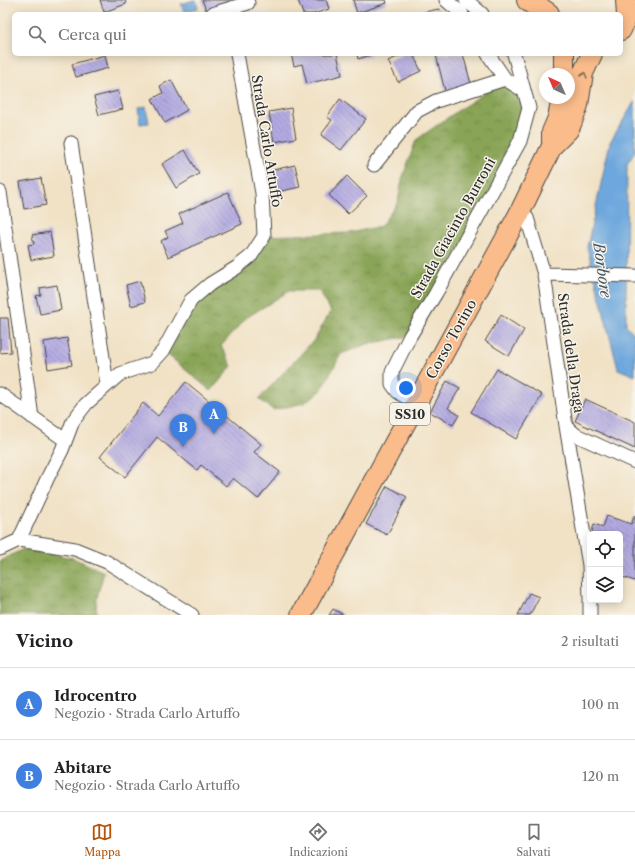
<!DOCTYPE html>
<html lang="it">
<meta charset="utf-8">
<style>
:root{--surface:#fff;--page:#f2f2f2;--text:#202124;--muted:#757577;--line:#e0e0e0;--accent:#b45309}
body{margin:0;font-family:"Libre Caslon Text",serif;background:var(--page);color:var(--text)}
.controls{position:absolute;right:12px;bottom:12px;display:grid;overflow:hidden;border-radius:6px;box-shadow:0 2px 10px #0003}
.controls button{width:36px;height:36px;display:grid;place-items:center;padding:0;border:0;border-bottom:1px solid var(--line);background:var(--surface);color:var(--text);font:20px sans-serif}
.compass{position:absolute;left:539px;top:68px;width:36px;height:36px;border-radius:50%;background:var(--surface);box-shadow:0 2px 10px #0003;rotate:316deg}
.you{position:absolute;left:406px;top:388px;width:14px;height:14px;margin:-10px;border:3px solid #fff;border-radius:50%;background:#1a73e8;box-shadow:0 0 0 6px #1a73e833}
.badge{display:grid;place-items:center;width:26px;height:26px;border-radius:50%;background:var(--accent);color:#fff;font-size:13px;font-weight:700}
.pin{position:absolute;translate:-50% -33px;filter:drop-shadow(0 1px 2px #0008)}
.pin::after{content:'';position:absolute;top:21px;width:14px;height:12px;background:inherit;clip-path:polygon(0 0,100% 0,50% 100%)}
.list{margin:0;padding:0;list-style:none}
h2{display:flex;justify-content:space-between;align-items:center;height:52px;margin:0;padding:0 16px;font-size:17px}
h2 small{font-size:13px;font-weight:400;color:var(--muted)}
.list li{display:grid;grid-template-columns:26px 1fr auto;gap:12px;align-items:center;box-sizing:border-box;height:72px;padding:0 16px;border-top:1px solid var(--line)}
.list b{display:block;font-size:15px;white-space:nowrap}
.list p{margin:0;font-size:13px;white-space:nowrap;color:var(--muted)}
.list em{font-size:13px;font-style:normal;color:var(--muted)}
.icon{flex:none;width:22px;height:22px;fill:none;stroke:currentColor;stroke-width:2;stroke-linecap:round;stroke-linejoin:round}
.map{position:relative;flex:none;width:635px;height:615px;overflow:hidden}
.search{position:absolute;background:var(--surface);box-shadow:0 2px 10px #0003;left:12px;right:12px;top:12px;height:44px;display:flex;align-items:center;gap:10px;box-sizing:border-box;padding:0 14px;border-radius:6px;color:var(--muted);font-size:15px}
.sheet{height:196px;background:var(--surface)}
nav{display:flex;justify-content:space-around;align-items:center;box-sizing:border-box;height:56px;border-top:1px solid var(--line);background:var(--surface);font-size:11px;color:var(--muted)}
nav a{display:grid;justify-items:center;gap:2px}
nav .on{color:var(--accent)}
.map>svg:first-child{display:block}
.forest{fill:url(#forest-crowns);stroke:#5a6840}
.water{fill:#6da7dd;stroke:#4c6984}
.building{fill:url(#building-back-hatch)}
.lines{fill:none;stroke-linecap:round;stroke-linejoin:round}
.street-casing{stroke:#494642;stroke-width:15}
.primary-casing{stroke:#494642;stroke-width:22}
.highway-casing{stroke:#494642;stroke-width:24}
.street{stroke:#fff;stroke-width:13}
.primary{stroke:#fabc8b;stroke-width:20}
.highway{stroke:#fabc8b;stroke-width:22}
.oneway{stroke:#886c56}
.labels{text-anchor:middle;stroke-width:3;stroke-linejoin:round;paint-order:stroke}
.shield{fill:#f7f3e8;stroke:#686764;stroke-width:1}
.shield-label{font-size:13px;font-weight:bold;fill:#2b2b2b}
.street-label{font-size:14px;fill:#2b2b2b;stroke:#f7f3e8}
.water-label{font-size:15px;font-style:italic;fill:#425669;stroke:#f7f3e8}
</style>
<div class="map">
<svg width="635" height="615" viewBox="0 0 635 615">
<defs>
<pattern id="forest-crowns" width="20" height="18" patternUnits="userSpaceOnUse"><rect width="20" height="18" fill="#89a456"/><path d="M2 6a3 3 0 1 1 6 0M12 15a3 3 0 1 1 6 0" fill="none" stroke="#708647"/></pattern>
<pattern id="building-back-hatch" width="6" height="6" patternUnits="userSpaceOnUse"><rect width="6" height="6" fill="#b3aae2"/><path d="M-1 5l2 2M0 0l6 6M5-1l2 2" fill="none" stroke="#928bb7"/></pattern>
</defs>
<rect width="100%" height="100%" fill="#f7f3e8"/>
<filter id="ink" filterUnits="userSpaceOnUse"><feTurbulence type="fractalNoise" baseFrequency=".025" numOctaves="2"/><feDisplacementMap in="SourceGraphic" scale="8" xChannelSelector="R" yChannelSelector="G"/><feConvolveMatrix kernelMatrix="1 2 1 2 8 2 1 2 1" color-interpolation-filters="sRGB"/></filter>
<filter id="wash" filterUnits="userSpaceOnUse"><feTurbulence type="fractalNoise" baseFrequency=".012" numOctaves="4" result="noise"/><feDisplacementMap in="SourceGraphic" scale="16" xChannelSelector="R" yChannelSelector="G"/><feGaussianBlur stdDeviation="0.9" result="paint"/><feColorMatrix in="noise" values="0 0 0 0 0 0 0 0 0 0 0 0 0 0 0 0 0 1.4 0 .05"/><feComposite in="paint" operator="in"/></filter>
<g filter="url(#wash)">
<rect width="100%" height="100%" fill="#f1e2c6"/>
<!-- forest -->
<path class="forest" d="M497,85L524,91L520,141L410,336L367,344L341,354L321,391L304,403L273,410L259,399L314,340L331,311L319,291H289L246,318L221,346L232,366L211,391L163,351L191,300L264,236L350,233L381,226L398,202L402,179L416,140L463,107Z
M23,549L73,558L104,572L96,601L97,615H0V561Z"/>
<!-- water -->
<path class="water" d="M194,0H196L198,8L184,12L181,4Z
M635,101V152L627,164L626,326L635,334V376L618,369L587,247L610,142Z
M146,107L149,123L140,124L138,109Z"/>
<g id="blocks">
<!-- building -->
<path class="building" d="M100,0H125L126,4L104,12Z
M202,0H231L232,1L206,10Z
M298,0H326L329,9L314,14H303Z
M353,0H386L387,3L357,13Z
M439,9L440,14H419V13Z
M291,54H337L342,75L307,84L302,64L294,66Z
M357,54H371V55L358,59Z
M404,54H413L421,71L398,82L388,61Z
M440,54H463L471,84L445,91L436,55Z
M105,55L108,68L76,77L72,64Z
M171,80L187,110L165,123L152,99L163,93L160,86Z
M118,91L123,109L99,115L94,97Z
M340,99L366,119L341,150L321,135L332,120L327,117Z
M291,108L296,138L274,142L269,112Z
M185,150L199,174L176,188L162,164Z
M295,165L300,187L277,192L273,170Z
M347,176L367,196L348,214L329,195Z
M41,178L46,205L24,209L20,182Z
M228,192L242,224L168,257L161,241L168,237L165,231L183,223L179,214Z
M50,232L54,256L31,260L28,245L34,244L32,235Z
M140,281L145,302L131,306L126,285Z
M57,285L61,310L40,314L36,296L41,295L40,288Z
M501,315L524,330L509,356L485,341Z
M0,318H8L11,352L0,353Z
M67,338L72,365L48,369L44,342Z
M497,369L542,395L516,439L471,412Z
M447,381L460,388L448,408L459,415L453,425L430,412Z
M186,382L261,444L254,452L280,472L258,499L233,478L226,486L201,465L197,470L157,437L125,477L100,457L143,403L158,416Z
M585,399L635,422V449L575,421Z
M387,486L407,497L387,535L366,524Z
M635,515V581L620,576V551L623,543L620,542V534H596L592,532L594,524L603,527L607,516L631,524Z
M529,593L539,597L530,615H518Z
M333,609L344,615H329Z"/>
</g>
</g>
<g filter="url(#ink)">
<use href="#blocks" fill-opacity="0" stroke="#494642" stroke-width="1"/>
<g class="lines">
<defs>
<path id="street" d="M446,0L462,14
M466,0L482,14
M212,14L248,3L247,0
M488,54L505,79
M71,143L107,384
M374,165L417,111L436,101L505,79L524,91
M0,192L32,417
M519,214L527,218L544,274L566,426L576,435L635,462
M544,274L635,276
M0,394L65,440
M415,403L398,392L392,384V372L410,336L436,293L520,141L529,108L514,54
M566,426L589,565L590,599
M19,540L48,477L62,450L73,421L86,404L120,374L152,363L163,351L191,300L210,284L236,268L251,256L264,236L262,193L237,54
M0,549L19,540L75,549L107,562L192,615
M590,615V600"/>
<path id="primary" d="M621,30L627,16L626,0
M564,54V74
M552,142V132L558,118L562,98
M301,615L519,214L552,146L568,130L571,124L578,105L583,73L592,54"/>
<path id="highway" d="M528,0L548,14"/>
</defs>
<!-- street casing -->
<use href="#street" class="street-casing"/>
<!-- primary casing -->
<use href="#primary" class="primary-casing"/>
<!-- highway casing -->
<use href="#highway" class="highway-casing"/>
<!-- street -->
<use href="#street" class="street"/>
<!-- primary -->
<use href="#primary" class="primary"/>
<!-- highway -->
<use href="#highway" class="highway"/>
</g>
<!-- one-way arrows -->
<defs><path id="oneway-chevron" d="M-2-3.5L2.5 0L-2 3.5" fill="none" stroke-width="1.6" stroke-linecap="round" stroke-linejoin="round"/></defs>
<use class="oneway" href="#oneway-chevron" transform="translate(584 75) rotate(-75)"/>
</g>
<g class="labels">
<!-- shield labels -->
<rect class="shield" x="390" y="403" width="40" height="22" rx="3"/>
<g class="shield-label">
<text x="410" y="419">SS10</text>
</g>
<!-- street labels -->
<g class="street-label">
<text transform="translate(267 141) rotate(81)" y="5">Strada Carlo Artuffo</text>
<text transform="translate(453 228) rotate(-61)" y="5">Strada Giacinto Burroni</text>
<text transform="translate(451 339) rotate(-61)" y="5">Corso Torino</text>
<text transform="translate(571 353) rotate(82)" y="5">Strada della Draga</text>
</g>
<!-- water labels -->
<g class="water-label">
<text transform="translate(602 270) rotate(82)" y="5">Borbore</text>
</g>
</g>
</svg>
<div class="controls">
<button><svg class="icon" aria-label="locate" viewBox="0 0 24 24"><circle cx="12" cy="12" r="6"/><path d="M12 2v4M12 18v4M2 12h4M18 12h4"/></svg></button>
<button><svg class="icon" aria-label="layers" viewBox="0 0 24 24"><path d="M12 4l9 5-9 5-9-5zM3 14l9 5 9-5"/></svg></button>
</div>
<svg class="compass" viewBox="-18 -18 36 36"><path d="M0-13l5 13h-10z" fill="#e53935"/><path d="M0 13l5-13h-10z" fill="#757577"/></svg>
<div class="you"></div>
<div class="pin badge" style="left:214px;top:434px;background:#3f7fe0">A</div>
<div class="pin badge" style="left:183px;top:447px;background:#3f7fe0">B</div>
<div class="search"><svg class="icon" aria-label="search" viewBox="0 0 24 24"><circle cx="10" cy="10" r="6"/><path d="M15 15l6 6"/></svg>Cerca qui</div>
</div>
<section class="sheet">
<h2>Vicino<small>2 risultati</small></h2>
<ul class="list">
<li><span class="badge" style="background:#3f7fe0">A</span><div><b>Idrocentro</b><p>Negozio · Strada Carlo Artuffo</p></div><em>100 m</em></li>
<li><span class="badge" style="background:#3f7fe0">B</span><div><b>Abitare</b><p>Negozio · Strada Carlo Artuffo</p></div><em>120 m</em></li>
</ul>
</section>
<nav>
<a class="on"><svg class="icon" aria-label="map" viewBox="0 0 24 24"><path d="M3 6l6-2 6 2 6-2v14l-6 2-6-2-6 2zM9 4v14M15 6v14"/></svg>Mappa</a>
<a><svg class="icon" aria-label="directions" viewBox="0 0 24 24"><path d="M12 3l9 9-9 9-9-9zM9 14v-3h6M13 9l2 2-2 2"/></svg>Indicazioni</a>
<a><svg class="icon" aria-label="saved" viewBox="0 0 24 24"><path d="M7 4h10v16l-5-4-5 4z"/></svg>Salvati</a>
</nav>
